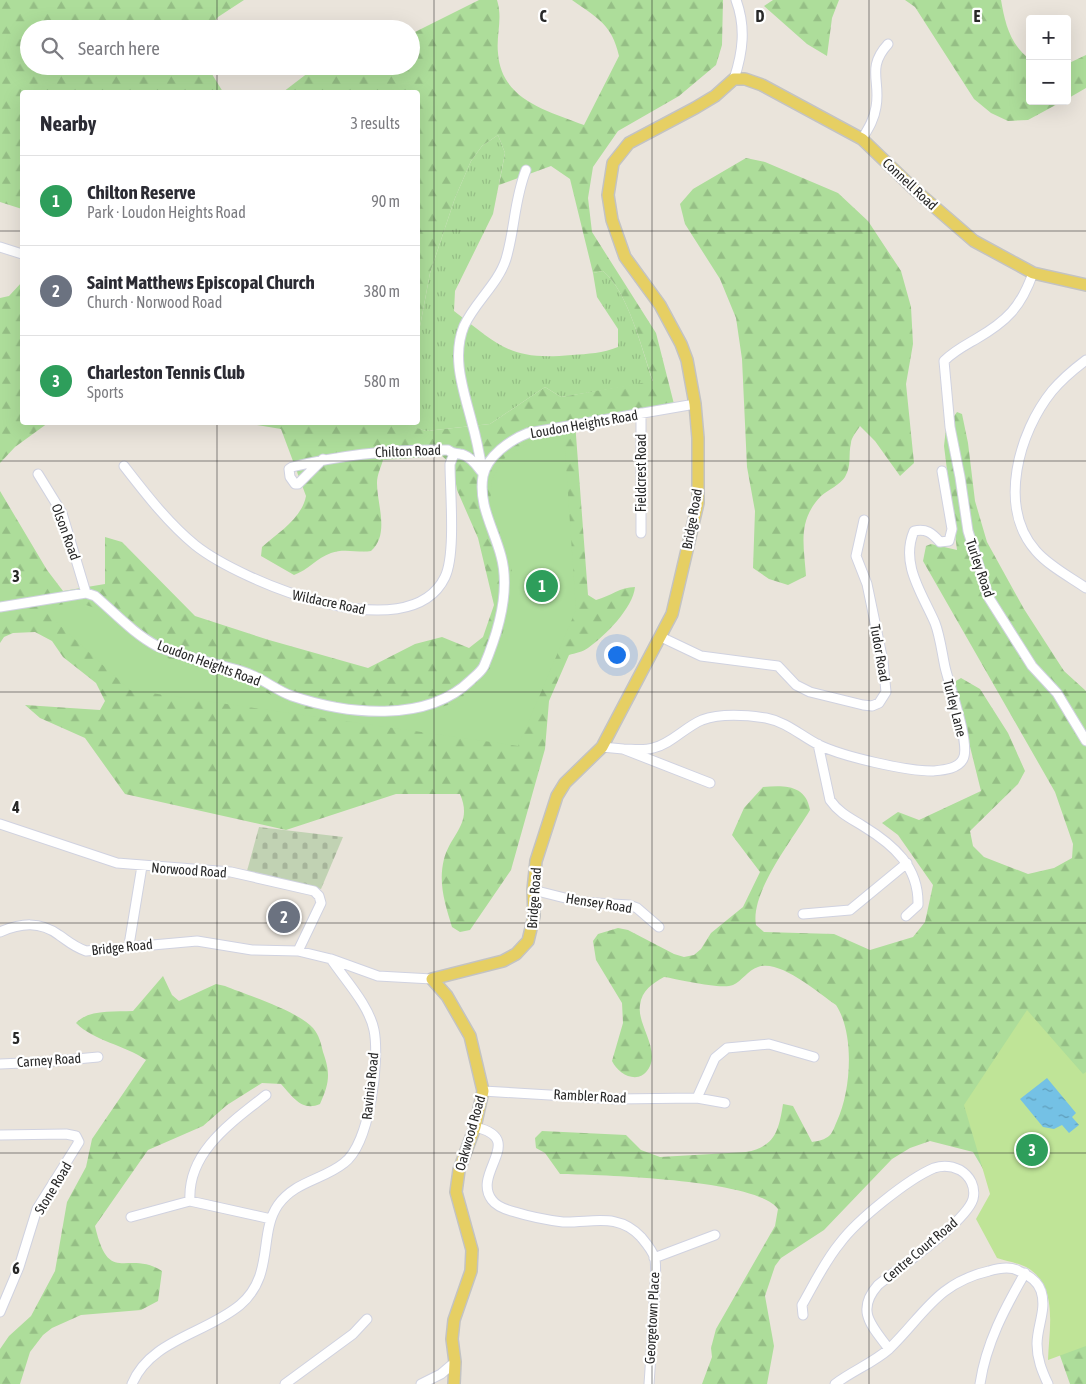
<!DOCTYPE html>
<meta charset="utf-8">
<style>
:root{--surface:#fff;--page:#f2f2f3;--text:#2b2b33;--muted:#7c7c81;--line:#e1e1e2;--accent:#111827}
body{margin:0;font-family:"Asap Condensed",sans-serif;background:var(--page);color:var(--text)}
.controls{position:absolute;right:15px;top:15px;display:grid;overflow:hidden;border-radius:5px;box-shadow:0 5px 20px #0002}
.controls button{width:45px;height:45px;display:grid;place-items:center;padding:0;border:0;border-bottom:1px solid var(--line);background:var(--surface);color:var(--text);font:25px sans-serif}
.you{position:absolute;left:616px;top:654px;width:18px;height:18px;margin:-12px;border:4px solid #fff;border-radius:50%;background:#1a73e8;box-shadow:0 0 0 8px #1a73e833}
.badge{display:grid;place-items:center;width:32px;height:32px;border-radius:50%;background:var(--accent);color:#fff;font-size:16px;font-weight:700}
.pin{position:absolute;translate:-50% -50%;border:2px solid #fff;box-shadow:0 1px 5px #0006}
.list{margin:0;padding:0;list-style:none}
h2{display:flex;justify-content:space-between;align-items:center;height:65px;margin:0;padding:0 20px;font-size:21px}
h2 small{font-size:16px;font-weight:400;color:var(--muted)}
.list li{display:grid;grid-template-columns:32px 1fr auto;gap:15px;align-items:center;box-sizing:border-box;height:90px;padding:0 20px;border-top:1px solid var(--line)}
.list b{display:block;font-size:19px;white-space:nowrap}
.list p{margin:0;font-size:16px;white-space:nowrap;color:var(--muted)}
.list em{font-size:16px;font-style:normal;color:var(--muted)}
.icon{flex:none;width:28px;height:28px;fill:none;stroke:currentColor;stroke-width:2;stroke-linecap:round;stroke-linejoin:round}
.map{position:relative;flex:none;width:1086px;height:1384px;overflow:hidden}
.search{position:absolute;background:var(--surface);box-shadow:0 5px 20px #0002;left:20px;top:20px;width:400px;height:55px;display:flex;align-items:center;gap:12px;box-sizing:border-box;padding:0 18px;border-radius:28px;color:var(--muted);font-size:19px}
.panel{position:absolute;background:var(--surface);box-shadow:0 5px 20px #0002;left:20px;top:90px;width:400px;height:335px;border-radius:5px}
.map>svg:first-child{display:block}
.grass{fill:url(#grass-tufts)}
.forest{fill:url(#forest-firs)}
.cemetery{fill:url(#cemetery-stones)}
.park{fill:#addd9a}
.pitch{fill:#bfe497}
.water{fill:url(#water-ripples)}
.lines{fill:none;stroke-linecap:round;stroke-linejoin:round}
.minor-casing{stroke:#d0d2e0;stroke-width:11}
.major-casing{stroke:#c3c3c3;stroke-width:14}
.minor{stroke:#fff;stroke-width:9}
.major{stroke:#e6cf63;stroke-width:11}
.grid{fill:none;stroke:#282828;stroke-width:1;stroke-opacity:0.55}
.labels{text-anchor:middle;stroke-width:4.5;stroke-linejoin:round;paint-order:stroke}
.street-label{font-size:14px;fill:#282828;stroke:#fff}
.grid-label{font-size:16px;text-anchor:middle;font-weight:bold;fill:#282828;stroke:#fff;stroke-width:4.5;stroke-linejoin:round;paint-order:stroke}
</style>
<div class="map">
<svg width="1086" height="1384" viewBox="0 0 1086 1384">
<defs>
<pattern id="grass-tufts" width="24" height="20" patternUnits="userSpaceOnUse" patternTransform="scale(1.25)"><rect width="24" height="20" fill="#addd9a"/><path d="M3 7l-1-3M5 7V3M7 7l1-3M15 17l-1-3M17 17v-4M19 17l1-3" fill="none" stroke="#95be85"/></pattern>
<pattern id="forest-firs" width="22" height="20" patternUnits="userSpaceOnUse" patternTransform="scale(1.25)"><rect width="22" height="20" fill="#addd9a"/><path d="M5 1l3.5 6h-7zM16 11l3.5 6h-7z" fill="#95be85"/></pattern>
<pattern id="cemetery-stones" width="16" height="16" patternUnits="userSpaceOnUse" patternTransform="scale(1.25)"><rect width="16" height="16" fill="#c1d2b3"/><path d="M2 7V4a2 2 0 0 1 4 0v3zM10 15v-3a2 2 0 0 1 4 0v3z" fill="#a6b49a"/></pattern>
<pattern id="water-ripples" width="26" height="14" patternUnits="userSpaceOnUse" patternTransform="scale(1.25)"><rect width="26" height="14" fill="#74c1e5"/><path d="M2 4q2-2 4 0t4 0M15 11q2-2 4 0t4 0" fill="none" stroke="#5f9dba"/></pattern>
</defs>
<rect width="100%" height="100%" fill="#eae4db"/>
<!-- grass -->
<path class="grass" d="M498,135L505,153L493,214L455,291L454,311C500,346 510,361 572,355C588,354 603,353 618,347V329L597,297L593,273L603,271C628,291 642,350 653,382L561,397L545,387L490,424L426,431L400,423L418,422V337L430,273L455,198L471,161L482,146Z"/>
<!-- forest -->
<path class="forest" d="M0,0H244L218,17L208,29H29V66H207L223,92H22V209L0,202Z
M479,0H497C503,19 496,34 498,53C501,100 548,111 584,125L619,56C612,24 597,18 572,0H723L722,45L716,65L679,96L618,131L593,167L588,198L592,232L656,333L674,404L575,422L588,595L596,600C611,596 620,587 635,587C633,608 605,636 588,648C583,652 575,653 569,655L549,701L545,749L511,870L470,930L460,932L452,927C445,904 438,883 444,859C451,833 473,824 460,794H396L286,830L125,794L85,738L40,718L25,705L100,710L105,701L96,683L63,657L52,641L35,632L13,633L4,637L0,643V491L47,570L63,591L105,584V537L122,542L195,616L269,640L368,668L415,644L442,637L469,648L483,637L494,605L478,538L457,490L453,466L442,456L383,460C381,467 377,475 377,483C377,505 390,534 371,551C358,553 344,548 331,553C317,558 308,570 294,575L261,556L262,547C278,533 302,518 306,496L281,429L244,423L400,422L426,431L490,424L545,387L561,397L653,381C642,350 628,291 603,271L593,273L570,179L551,166L499,185L505,153L498,135L482,146L471,161L455,198L430,273L418,337V92H283L317,66H411V34Z
M773,0H839L832,18L827,56L807,44L764,6Z
M905,0H1001C1005,23 1010,45 1030,59V101H1063L1028,120L1008,121L991,113L974,99L915,7Z
M392,23L402,29H364L370,24Z
M1086,55V88L1067,99V64Z
M746,158L765,162L838,193L868,221L901,271L911,307L913,344L906,384L914,463L900,476L875,441L860,426C857,431 851,438 851,443C848,455 852,465 845,477C841,484 828,490 821,496C797,521 804,545 806,576L788,585L769,579L753,568L755,511L747,467L742,359L736,318L720,279L685,224L680,204L693,189Z
M22,282V422L48,423L15,447L0,463V298L9,296Z
M957,412L962,414L968,443L975,501L987,542L1024,609L1064,671L1086,691V1113L995,1189L973,1152L930,1141L910,1148L892,1159L824,1230L781,1258L775,1266L765,1296L774,1346L767,1384H702L712,1357L711,1348L716,1329L775,1226L778,1209C757,1179 600,1175 560,1174L545,1153L536,1148L535,1138L542,1131L626,1135L641,1150L660,1157L746,1152C775,1147 779,1130 783,1104L793,1106L812,1142C818,1141 825,1140 830,1135C833,1132 835,1125 837,1121C851,1091 855,1034 836,1005C818,993 780,959 758,967C748,970 742,981 733,985C721,990 678,979 664,977C652,984 642,990 640,1005C637,1024 658,1046 650,1066C641,1086 619,1076 612,1061L623,1023L622,1003L596,960L593,941L598,934L618,928L628,930L674,954L684,957L694,955L701,949L711,933L743,907L760,872L732,835L744,808L763,787C785,785 806,785 810,810C793,839 750,892 756,925L764,932L834,934L870,950L913,937L925,922L933,885L898,835L882,823L898,812L919,820L981,791L955,686L956,681L961,678L980,689L1008,733L1025,771L1018,784L970,831L973,846L984,857L1028,874L1054,868L1072,858L1073,844L1055,792L923,561L926,546L931,544L957,550L944,446L946,428Z
M163,976L172,995L179,1001L216,984L225,986C247,995 298,1011 313,1028C319,1035 321,1043 323,1052C331,1074 329,1084 320,1104C302,1112 293,1097 281,1084L262,1083L227,1105L203,1126L148,1150L95,1226C109,1287 126,1249 162,1271L158,1301L141,1310L81,1315L52,1328L43,1335L30,1352L20,1384H0V1349L9,1336L31,1316L55,1271L67,1202L86,1167L92,1139L146,1060C125,1045 94,1041 76,1023C89,1009 114,1012 133,1011Z
M1086,1332V1384H1070L1058,1350Z"/>
<!-- cemetery -->
<path class="cemetery" d="M259,827L343,837L321,889L247,871Z"/>
<!-- park -->
<path class="park" d="M564,436L576,610L518,746L130,690L41,608L77,602L98,609L144,647L172,660L236,677L299,709L414,715L458,702L493,665L507,619L512,570L490,504L492,479L504,459L528,443L541,437Z"/>
<!-- pitch -->
<path class="pitch" d="M1027,1010L1083,1074L1086,1072V1346L1048,1360C1049,1329 1059,1285 1026,1267C1018,1263 1006,1261 997,1258L976,1219L990,1194L964,1105Z"/>
<!-- water -->
<path class="water" d="M1047,1078L1076,1113L1072,1117L1079,1125L1069,1133L1062,1125L1054,1129L1043,1127L1020,1099Z"/>
<g class="lines">
<defs>
<path id="minor" d="M734,79C743,52 746,27 736,0
M862,139C868,129 874,120 876,107C881,81 866,68 888,44
M0,247L22,254
M1033,273C1021,307 1007,321 976,339C964,346 954,351 944,361L950,427L960,477L968,531L989,598L1032,666L1057,693L1086,741
M1086,360C1074,369 1062,379 1052,391C1019,432 997,507 1036,551C1049,566 1070,577 1086,588
M641,413V533
M323,459L298,484H295L290,477L289,469L292,467C344,454 394,449 448,450C453,454 454,453 460,454C469,455 476,464 481,471
M124,466C145,493 168,523 195,545C240,581 409,652 445,577C456,554 450,491 450,464L454,454
M38,474L62,513L86,593
M483,475C480,457 477,440 472,423C464,391 451,358 464,326C475,302 498,284 506,259C515,229 514,200 526,170
M0,607L86,593L95,596C115,613 134,634 157,646C181,657 218,664 244,672C261,677 275,690 292,696C346,714 426,724 471,680C475,676 481,672 484,666C498,633 511,592 501,556C494,529 478,505 483,476C487,456 510,440 528,433L695,404
M661,637L701,656L778,666L796,685L810,692L863,705L872,706L879,703L886,692L883,661L867,584L856,556L864,520
M818,744L830,800C839,813 850,818 863,826C894,845 919,867 918,905L906,916
M602,747L623,749L710,783
M623,749C632,749 644,751 653,748C671,744 685,727 702,720C721,713 746,715 766,718C787,722 801,736 819,745C844,757 906,771 933,771C943,770 958,769 963,759C971,745 949,685 945,667C942,653 940,636 935,623C922,593 900,564 914,531C926,528 932,533 940,542L949,541L952,529L942,471
M0,824L117,863L231,872L314,891L319,896L321,903L298,951
M533,890L581,902L629,905L637,908L659,927
M803,914L850,910L907,863
M0,932C21,923 40,921 59,935C69,942 74,947 86,951L197,941L252,950L298,951L331,959L378,976L432,979
M129,945L142,866
M0,1064L44,1062L98,1057
M483,1091L616,1099L697,1098L725,1103
M697,1098L715,1058L727,1048L769,1044L814,1057
M475,1127C528,1139 471,1173 492,1200C497,1207 507,1210 515,1212C531,1217 547,1220 563,1222C592,1223 618,1212 641,1237C646,1243 653,1251 655,1259C657,1274 654,1290 654,1305C652,1331 651,1358 649,1384
M0,1135L66,1134L76,1136L79,1142L37,1209L19,1267L0,1312
M190,1201C187,1152 232,1122 266,1095
M131,1217L190,1201L271,1219
M654,1258L715,1235
M803,1315L802,1305C814,1284 825,1261 840,1243C857,1220 908,1179 934,1168C943,1165 952,1166 960,1170C970,1176 976,1187 973,1199C966,1222 899,1268 878,1285C855,1311 872,1326 889,1349
M132,1384C150,1340 205,1334 240,1305C275,1275 258,1234 278,1205C295,1181 323,1180 344,1163C370,1144 380,1060 374,1030C369,1005 345,980 331,959
M285,1384L353,1334L367,1319
M421,1384L441,1374L455,1362
M835,1384C852,1371 873,1363 889,1349C924,1315 937,1283 989,1271C999,1268 1011,1266 1019,1271C1028,1275 1038,1281 1041,1291C1047,1309 1037,1326 1037,1344C1037,1359 1042,1371 1048,1384
M980,1384C986,1343 1005,1308 1025,1273"/>
<path id="major" d="M454,1384L455,1362L452,1339L454,1320L471,1271L472,1250L456,1192L459,1170L475,1127L483,1091L470,1036L447,996L432,979L503,961L516,954L528,941L534,916L533,890L536,861L557,796L565,783L602,747L672,614L698,503V438L695,404L687,360L681,344L660,305L625,257L612,220L608,195L613,163L629,143L695,108L715,96L734,79H745L762,85L862,139L915,190L974,241L1033,273L1086,285"/>
</defs>
<!-- minor casing -->
<use href="#minor" class="minor-casing"/>
<!-- major casing -->
<use href="#major" class="major-casing"/>
<!-- minor -->
<use href="#minor" class="minor"/>
<!-- major -->
<use href="#major" class="major"/>
</g>
<!-- grid -->
<path class="grid" d="M217,0V29M434,0V1384M652,0V1384M869,0V1384M217,66V92M0,231H22M418,231H1086M217,422V1384M0,461H1086M0,692H1086M0,923H1086M0,1153H1086"/>
<g class="labels">
<!-- street labels -->
<g class="street-label">
<text transform="translate(910 184) rotate(43)" y="5">Connell Road</text>
<text transform="translate(584 424) rotate(-10)" y="5">Loudon Heights Road</text>
<text transform="translate(408 451) rotate(-2)" y="5">Chilton Road</text>
<text transform="translate(641 473) rotate(-90)" y="5">Fieldcrest Road</text>
<text transform="translate(692 519) rotate(-80)" y="5">Bridge Road</text>
<text transform="translate(66 532) rotate(70)" y="5">Olson Road</text>
<text transform="translate(980 568) rotate(71)" y="5">Turley Road</text>
<text transform="translate(329 602) rotate(12)" y="5">Wildacre Road</text>
<text transform="translate(880 653) rotate(80)" y="5">Tudor Road</text>
<text transform="translate(209 663) rotate(20)" y="5">Loudon Heights Road</text>
<text transform="translate(955 708) rotate(76)" y="5">Turley Lane</text>
<text transform="translate(189 870) rotate(4)" y="5">Norwood Road</text>
<text transform="translate(534 898) rotate(-86)" y="5">Bridge Road</text>
<text transform="translate(599 903) rotate(9)" y="5">Hensey Road</text>
<text transform="translate(122 947) rotate(-6)" y="5">Bridge Road</text>
<text transform="translate(49 1060) rotate(-4)" y="5">Carney Road</text>
<text transform="translate(370 1086) rotate(-84)" y="5">Ravinia Road</text>
<text transform="translate(590 1096) rotate(3)" y="5">Rambler Road</text>
<text transform="translate(470 1133) rotate(-74)" y="5">Oakwood Road</text>
<text transform="translate(53 1188) rotate(-59)" y="5">Stone Road</text>
<text transform="translate(920 1250) rotate(-40)" y="5">Centre Court Road</text>
<text transform="translate(652 1318) rotate(-87)" y="5">Georgetown Place</text>
</g>
</g>
<g class="grid-label">
<text x="543" y="22">C</text>
<text x="760" y="22">D</text>
<text x="977" y="22">E</text>
<text x="16" y="582">3</text>
<text x="16" y="813">4</text>
<text x="16" y="1044">5</text>
<text x="16" y="1274">6</text>
</g>
</svg>
<div class="controls">
<button>+</button>
<button>−</button>
</div>
<div class="you"></div>
<div class="pin badge" style="left:542px;top:586px;background:#2e9e5b">1</div>
<div class="pin badge" style="left:284px;top:917px;background:#6b7280">2</div>
<div class="pin badge" style="left:1032px;top:1150px;background:#2e9e5b">3</div>
<div class="search"><svg class="icon" aria-label="search" viewBox="0 0 24 24"><circle cx="10" cy="10" r="6"/><path d="M15 15l6 6"/></svg>Search here</div>
<section class="panel">
<h2>Nearby<small>3 results</small></h2>
<ul class="list">
<li><span class="badge" style="background:#2e9e5b">1</span><div><b>Chilton Reserve</b><p>Park · Loudon Heights Road</p></div><em>90 m</em></li>
<li><span class="badge" style="background:#6b7280">2</span><div><b>Saint Matthews Episcopal Church</b><p>Church · Norwood Road</p></div><em>380 m</em></li>
<li><span class="badge" style="background:#2e9e5b">3</span><div><b>Charleston Tennis Club</b><p>Sports</p></div><em>580 m</em></li>
</ul>
</section>
</div>
